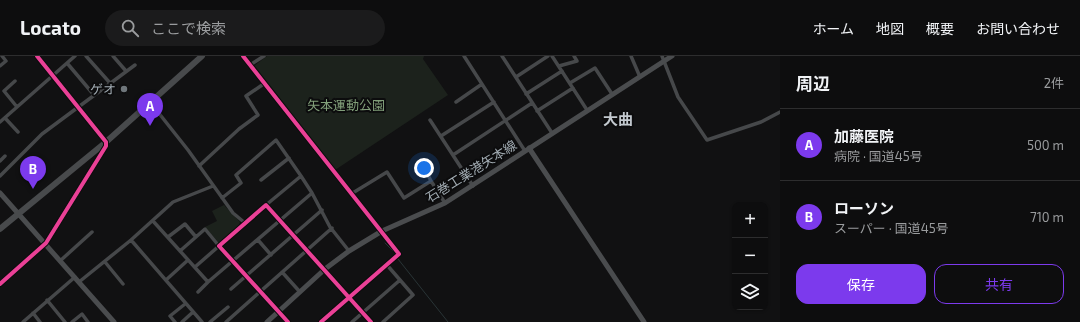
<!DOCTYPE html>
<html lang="ja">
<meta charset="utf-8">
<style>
:root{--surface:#0d0d0e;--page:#1b1b1c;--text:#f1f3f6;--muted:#9a9c9e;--line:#2d2d2e;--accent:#7c3aed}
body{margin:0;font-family:"Exo 2","Noto Sans JP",sans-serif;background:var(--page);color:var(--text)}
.controls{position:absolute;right:12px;bottom:12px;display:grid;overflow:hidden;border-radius:8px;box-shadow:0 1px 3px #0004}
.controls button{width:36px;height:36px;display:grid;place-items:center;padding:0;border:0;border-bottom:1px solid var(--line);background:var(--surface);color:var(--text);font:20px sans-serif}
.you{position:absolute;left:424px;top:112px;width:14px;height:14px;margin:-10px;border:3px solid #fff;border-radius:50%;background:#1a73e8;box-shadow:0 0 0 6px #1a73e833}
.badge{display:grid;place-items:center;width:26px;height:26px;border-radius:50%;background:var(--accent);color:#fff;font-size:13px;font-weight:700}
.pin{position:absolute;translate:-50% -33px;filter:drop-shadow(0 1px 2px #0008)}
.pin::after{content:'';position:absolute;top:21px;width:14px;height:12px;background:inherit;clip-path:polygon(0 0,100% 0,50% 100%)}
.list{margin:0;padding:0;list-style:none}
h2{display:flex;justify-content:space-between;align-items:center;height:52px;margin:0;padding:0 16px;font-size:17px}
h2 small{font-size:13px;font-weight:400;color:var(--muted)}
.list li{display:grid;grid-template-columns:26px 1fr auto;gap:12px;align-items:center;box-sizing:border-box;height:72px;padding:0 16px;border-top:1px solid var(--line)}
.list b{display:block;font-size:15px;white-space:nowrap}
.list p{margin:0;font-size:13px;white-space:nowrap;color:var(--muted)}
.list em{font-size:13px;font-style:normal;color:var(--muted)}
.actions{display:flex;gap:8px;padding:12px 16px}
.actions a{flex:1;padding:9px 0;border:1px solid var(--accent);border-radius:12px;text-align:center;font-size:14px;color:var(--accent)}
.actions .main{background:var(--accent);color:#fff}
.icon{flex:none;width:22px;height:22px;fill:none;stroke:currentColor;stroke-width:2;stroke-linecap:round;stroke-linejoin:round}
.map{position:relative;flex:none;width:780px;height:266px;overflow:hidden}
header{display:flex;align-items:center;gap:24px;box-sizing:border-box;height:56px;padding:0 20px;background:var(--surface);border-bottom:1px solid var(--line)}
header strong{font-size:19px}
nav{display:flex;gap:22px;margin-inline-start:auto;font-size:14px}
.search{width:280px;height:36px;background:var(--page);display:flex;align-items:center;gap:10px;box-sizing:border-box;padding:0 14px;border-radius:22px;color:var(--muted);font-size:15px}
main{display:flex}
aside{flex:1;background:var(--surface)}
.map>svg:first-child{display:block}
.green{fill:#1c221c}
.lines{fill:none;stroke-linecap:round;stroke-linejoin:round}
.stream{stroke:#293436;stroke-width:1}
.street{stroke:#46484a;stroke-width:3.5}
.secondary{stroke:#4a4c4e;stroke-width:5}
.highway{stroke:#484a4c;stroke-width:6}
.cycleway-casing{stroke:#0c0c0d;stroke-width:6}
.cycleway{stroke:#ea4096;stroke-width:4}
.poi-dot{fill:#6f767b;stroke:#0c0c0d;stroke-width:1.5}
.labels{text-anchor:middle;stroke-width:4;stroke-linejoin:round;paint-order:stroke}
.poi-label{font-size:13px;fill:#a2acb3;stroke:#0c0c0d;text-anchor:end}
.park-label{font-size:13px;fill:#819e79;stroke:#0c0c0d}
.street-label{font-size:13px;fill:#a2acb3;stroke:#0c0c0d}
.quarter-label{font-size:15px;font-weight:bold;fill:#c3c9cf;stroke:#0c0c0d}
</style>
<header>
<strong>Locato</strong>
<div class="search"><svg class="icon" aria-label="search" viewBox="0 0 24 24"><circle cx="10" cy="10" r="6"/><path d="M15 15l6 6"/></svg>ここで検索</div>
<nav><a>ホーム</a><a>地図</a><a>概要</a><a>お問い合わせ</a></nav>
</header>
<main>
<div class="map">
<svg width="780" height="266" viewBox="0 0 780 266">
<rect width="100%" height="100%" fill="#111112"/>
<!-- green -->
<path class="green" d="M267,0H424L423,3L448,39L335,114L254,10Z
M224,149L240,166L239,169L221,186H218L205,171L217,165L212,155Z"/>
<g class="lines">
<!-- stream -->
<path class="stream" d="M385,187L393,195
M398,203L448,266"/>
<!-- street -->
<path class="street" d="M86,0L110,27
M113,0L126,15
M243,0L399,198L321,266
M464,0L525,95
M502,0L552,77
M552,0L587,54
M631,0L640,21
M662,0L678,41L707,84L761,66L780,56
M67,7L94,39
M250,9L264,0
M0,10L6,5L2,0
M559,10L577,5L574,0
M516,21L548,0
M15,25L4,35L17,51
M570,27L595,12L612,38
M526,38L562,15
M150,46L188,94L233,157L245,167
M456,46L482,28
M537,55L573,32
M5,62L18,76
M430,64L473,130
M0,66L75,0
M441,80L494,46
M453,99L532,47
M0,105L5,100
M199,110L239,73L258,59L246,40L265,27
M427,117L431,125
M0,120L42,78L135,9
M261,124L289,102
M351,138L387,116L404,142L431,125L445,147
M222,142L241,127L236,119L276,84L301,120
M266,149L301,120L312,137
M153,165L208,226L312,137L330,171L349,195
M168,181L185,168L196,181
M131,184L173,146L213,130
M258,184L271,199
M180,195L205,173L219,190L195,211
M60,205L92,176
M105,206L123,228
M282,216L300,236
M166,224L188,204
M79,226L131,184L202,266
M231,233L322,154
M198,236L208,226
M47,244L65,266
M33,257L40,266
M23,266L75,221
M72,266L82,258L88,266
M175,266L170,260L185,248
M182,266L193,256
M210,266L228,251
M226,266L332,172
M288,266L219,190L266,149L371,266
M352,266L400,224
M383,266L413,239L387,209"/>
<!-- secondary -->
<path class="secondary" d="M529,92L644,266
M0,137L114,266
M0,228L46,187L106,90V86L37,0
M267,266L325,213L349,195L382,175L445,147L672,0"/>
<!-- highway -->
<path class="highway" d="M0,173L106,86L202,0"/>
<defs>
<path id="cycleway" d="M243,0L399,198L321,266
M0,228L46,187L106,90V86L37,0
M288,266L219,190L266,149L371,266"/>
</defs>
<!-- cycleway casing -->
<use href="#cycleway" class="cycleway-casing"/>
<!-- cycleway -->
<use href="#cycleway" class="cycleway"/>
</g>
<!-- markers -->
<circle class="poi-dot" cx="124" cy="33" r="4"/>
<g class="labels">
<!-- poi labels -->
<g class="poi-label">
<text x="116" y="38">ゲオ</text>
</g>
<!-- park labels -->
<g class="park-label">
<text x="346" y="54">矢本運動公園</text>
</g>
<!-- street labels -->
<g class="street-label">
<text transform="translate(471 115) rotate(-32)" y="5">石巻工業港矢本線</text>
</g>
<!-- quarter labels -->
<g class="quarter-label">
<text x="618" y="69">大曲</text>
</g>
</g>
</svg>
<div class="controls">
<button>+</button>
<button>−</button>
<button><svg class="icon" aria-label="layers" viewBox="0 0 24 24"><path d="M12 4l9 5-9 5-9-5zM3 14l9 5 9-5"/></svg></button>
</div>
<div class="you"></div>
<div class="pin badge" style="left:150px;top:70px">A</div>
<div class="pin badge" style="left:33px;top:133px">B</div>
</div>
<aside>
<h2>周辺<small>2件</small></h2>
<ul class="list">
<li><span class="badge">A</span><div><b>加藤医院</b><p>病院 · 国道45号</p></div><em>500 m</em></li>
<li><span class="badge">B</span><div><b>ローソン</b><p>スーパー · 国道45号</p></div><em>710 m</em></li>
</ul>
<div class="actions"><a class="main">保存</a><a>共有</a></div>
</aside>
</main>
